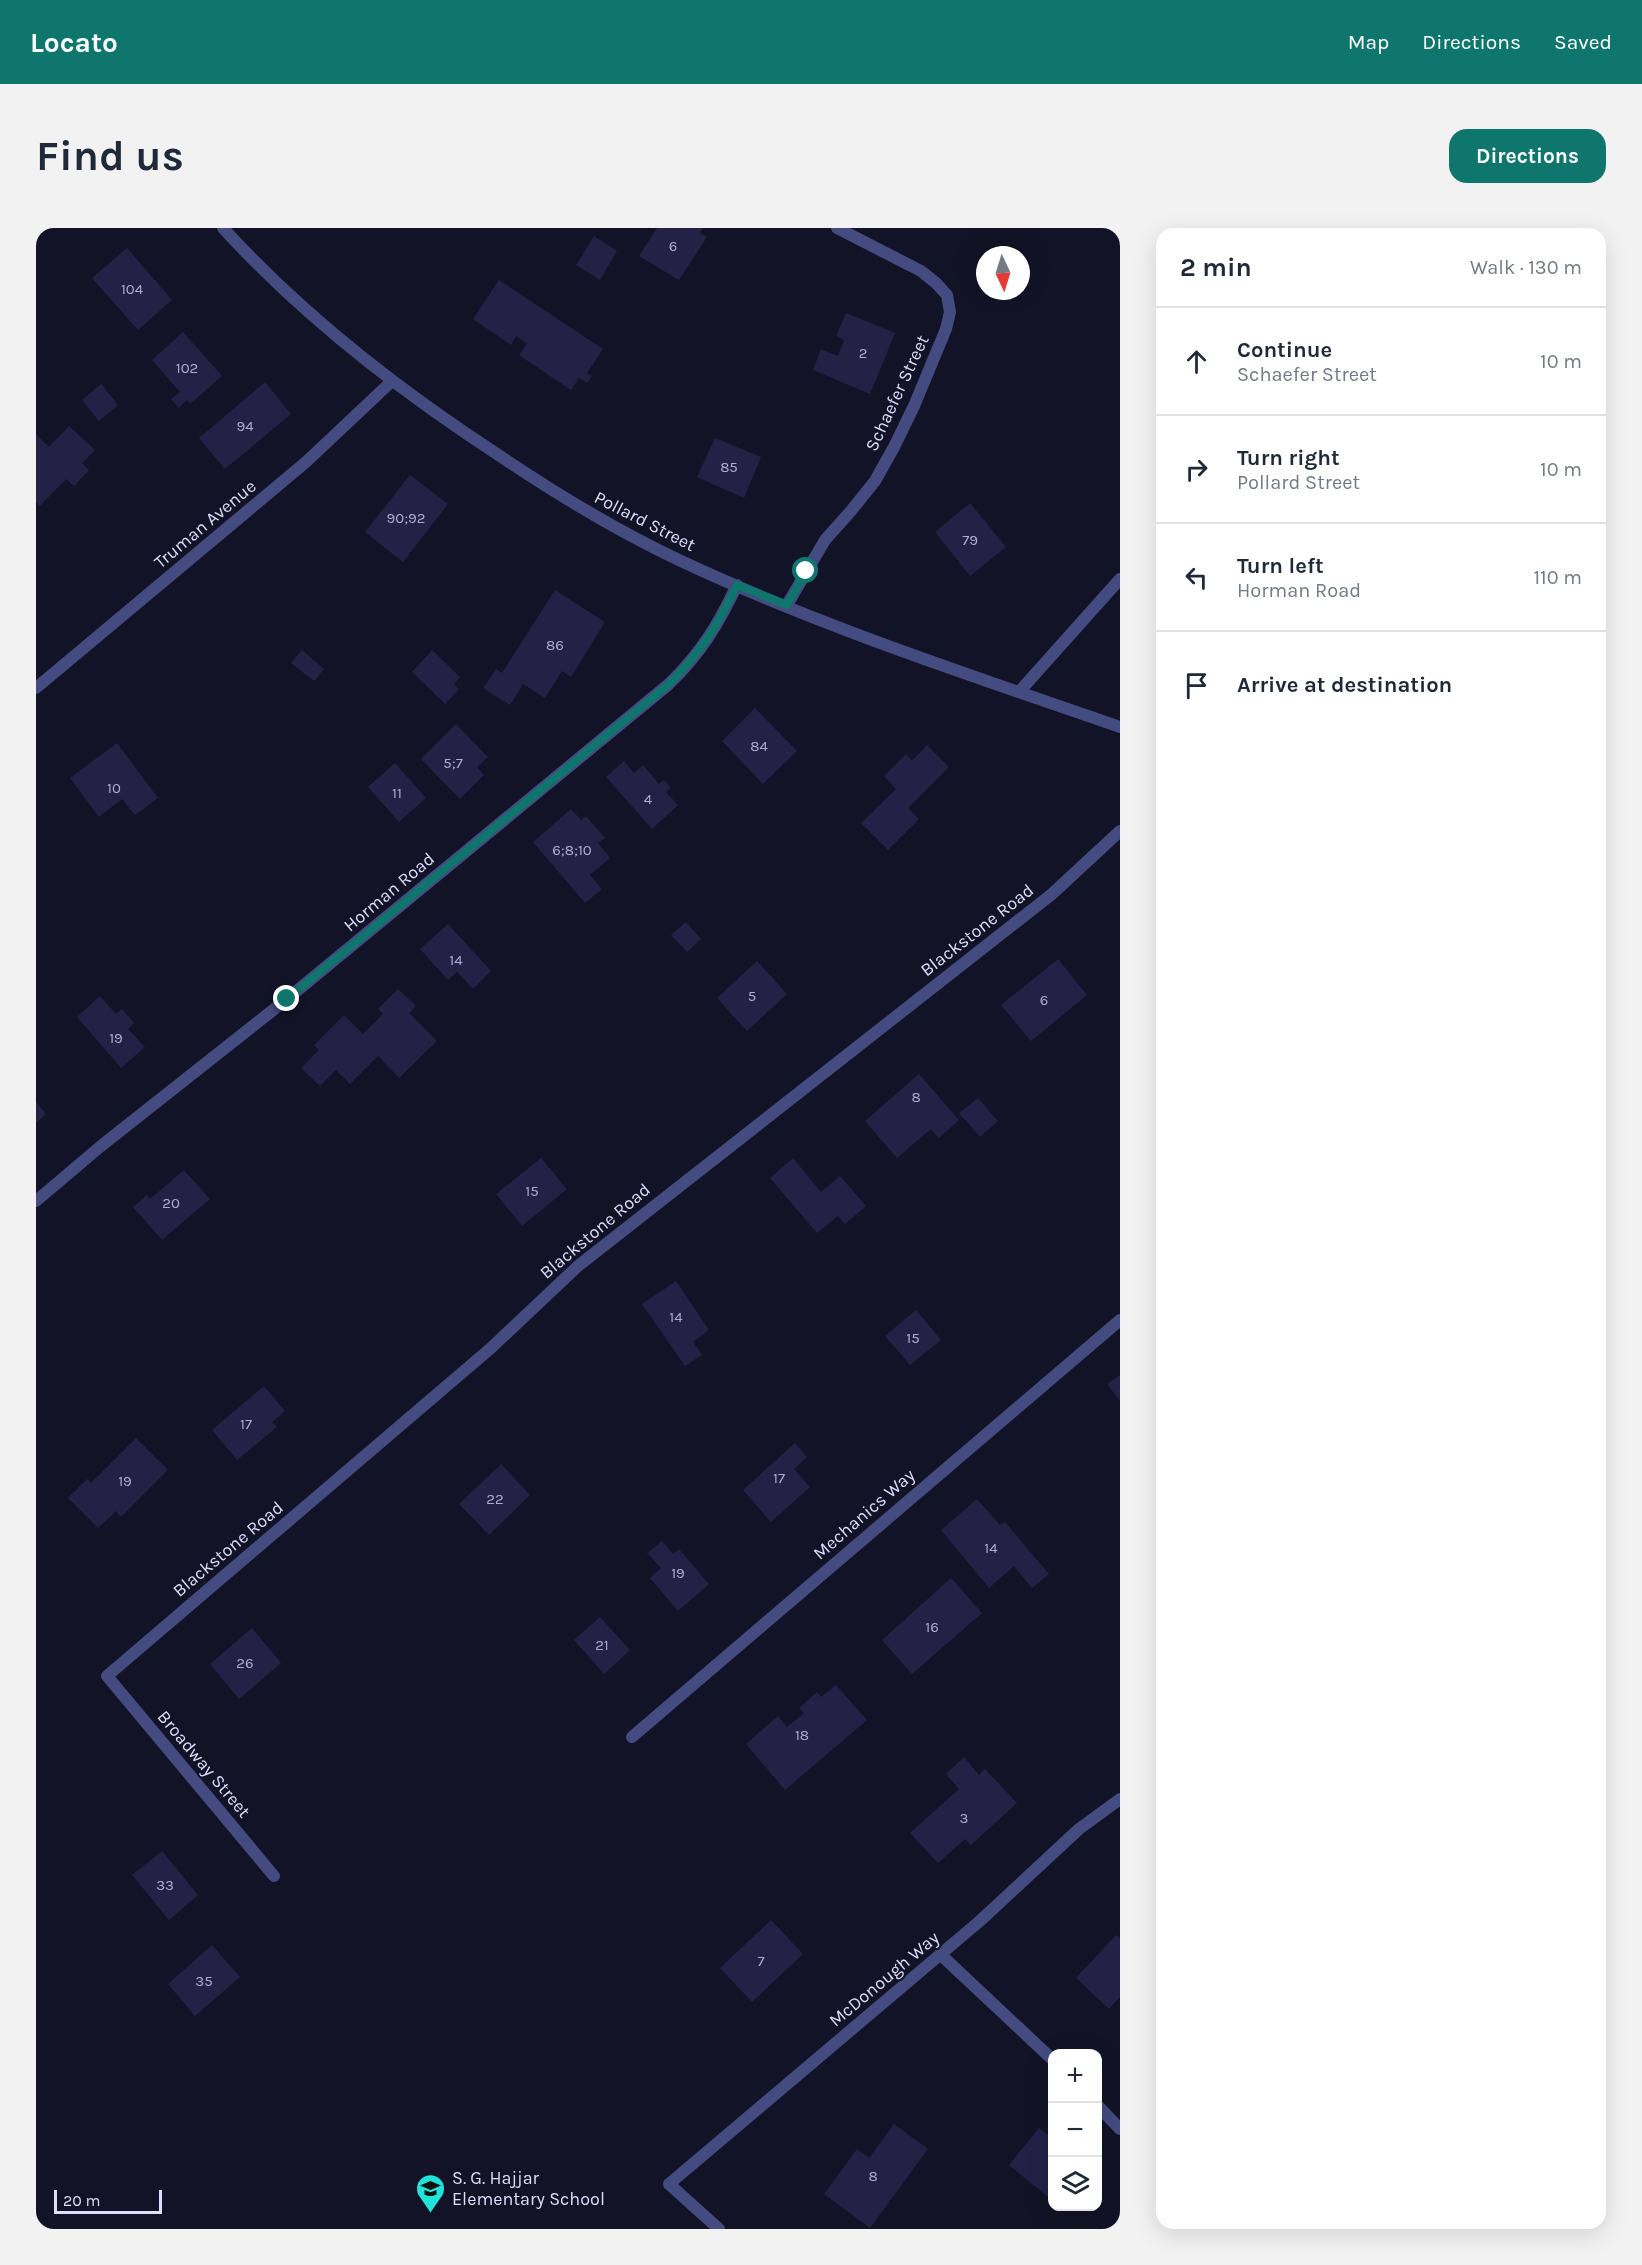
<!DOCTYPE html>
<meta charset="utf-8">
<style>
:root{--surface:#fff;--page:#f2f2f3;--text:#1f2937;--muted:#747a83;--line:#e0e1e3;--accent:#0f766e}
body{margin:0;font-family:Karla,sans-serif;background:var(--page);color:var(--text)}
.controls{position:absolute;right:18px;bottom:18px;display:grid;overflow:hidden;border-radius:12px;box-shadow:0 6px 24px #0002}
.controls button{width:54px;height:54px;display:grid;place-items:center;padding:0;border:0;border-bottom:2px solid var(--line);background:var(--surface);color:var(--text);font:30px sans-serif}
.compass{position:absolute;left:940px;top:18px;width:54px;height:54px;border-radius:50%;background:var(--surface);box-shadow:0 6px 24px #0002;rotate:176deg}
.scale{position:absolute;left:18px;bottom:15px;width:108px;box-sizing:border-box;padding-left:6px;border:3px solid #dddefb;border-top:0;font-size:16px;line-height:21px;white-space:nowrap;color:#dddefb;-webkit-text-stroke:4px #131327;paint-order:stroke}
.stop{position:absolute;width:18px;height:18px;margin:-14px;border:4px solid #0f766e;border-radius:50%;background:#fff}
.stop.end{background:#0f766e;border-color:#fff;box-shadow:0 2px 6px #0008}
.list{margin:0;padding:0;list-style:none}
h2{display:flex;justify-content:space-between;align-items:center;height:78px;margin:0;padding:0 24px;font-size:26px}
h2 small{font-size:20px;font-weight:400;color:var(--muted)}
.list li{display:grid;grid-template-columns:39px 1fr auto;gap:18px;align-items:center;box-sizing:border-box;height:108px;padding:0 24px;border-top:2px solid var(--line)}
.list b{display:block;font-size:22px;white-space:nowrap}
.list p{margin:0;font-size:20px;white-space:nowrap;color:var(--muted)}
.list em{font-size:20px;font-style:normal;color:var(--muted)}
.icon{flex:none;width:33px;height:33px;fill:none;stroke:currentColor;stroke-width:2;stroke-linecap:round;stroke-linejoin:round}
.map{position:relative;flex:none;width:1084px;height:2001px;overflow:hidden;border-radius:18px}
header{display:flex;align-items:center;gap:36px;box-sizing:border-box;height:84px;padding:0 30px;background:var(--accent);color:#fff}
header strong{font-size:28px}
nav{display:flex;gap:33px;margin-inline-start:auto;font-size:21px}
.intro{display:flex;align-items:center;justify-content:space-between;box-sizing:border-box;height:144px;padding:0 36px}
h1{margin:0;font-size:42px}
.button{padding:15px 27px;border-radius:18px;background:var(--accent);color:#fff;font-size:21px;font-weight:700}
main{display:flex;gap:36px;padding:0 36px}
aside{flex:1;background:var(--surface);border-radius:18px;box-shadow:0 6px 24px #0002}
.map>svg:first-child{display:block}
.building{fill:#232146}
.lines{fill:none;stroke-linecap:round;stroke-linejoin:round}
.minor{stroke:#444b80;stroke-width:12}
.tertiary{stroke:#444b80;stroke-width:12}
.route{stroke:#0f766e;stroke-width:8}
.labels{text-anchor:middle;stroke-width:4.5;stroke-linejoin:round;paint-order:stroke}
.number-label{font-size:15px;fill:#aeafce}
.street-label{font-size:18px;fill:#dddefb;stroke:#131327}
.poi-label{font-size:18px;fill:#dddefb;stroke:#131327;text-anchor:start}
</style>
<header>
<strong>Locato</strong>
<nav><a>Map</a><a>Directions</a><a>Saved</a></nav>
</header>
<div class="intro"><h1>Find us</h1><a class="button">Directions</a></div>
<main>
<div class="map">
<svg width="1084" height="2001" viewBox="0 0 1084 2001">
<rect width="100%" height="100%" fill="#131327"/>
<!-- building -->
<path class="building" d="M621,0H667L664,5L671,9L643,52L603,28Z
M558,8L581,23L564,52L540,37Z
M91,20L136,72L102,102L56,50Z
M463,52L567,121L551,145L556,148L551,155L543,150L535,162L483,127L491,116L480,108L475,117L437,91Z
M810,85L859,105L834,166L777,142L785,121L802,128L808,112L800,108Z
M147,104L186,148L154,176L151,172L143,180L135,171L144,164L116,132Z
M229,154L255,186L189,241L163,210Z
M65,156L82,177L63,193L46,172Z
M33,198L59,222L46,235L53,242L38,258L30,251L4,278L0,274V206L13,219Z
M679,210L725,229L708,270L661,249Z
M374,247L412,276L367,334L329,304Z
M934,275L970,319L934,348L899,304Z
M519,362L569,394L535,449L526,443L509,470L487,456L474,477L447,460L460,441L466,445Z
M266,422L288,441L278,453L255,435Z
M396,422L424,449L418,456L423,461L409,476L376,444Z
M719,480L761,523L727,556L686,513Z
M420,496L452,529L441,539L448,547L424,571L385,531Z
M81,515L122,570L99,587L86,571L63,589L34,550Z
M891,517L913,539L872,580L883,591L852,622L825,595L860,561L848,548L870,526L876,533Z
M588,533L598,545L607,537L623,556L628,552L635,560L630,564L642,577L616,601L570,549Z
M359,535L390,570L363,594L332,559Z
M535,581L545,592L550,588L569,610L562,615L574,630L554,647L566,661L549,675L497,614Z
M650,694L665,711L651,724L635,707Z
M412,696L455,743L437,761L421,744L412,752L384,721Z
M1022,731L1051,767L995,813L965,777Z
M721,733L751,766L711,803L681,770Z
M362,761L380,778L373,785L401,813L363,850L342,828L314,856L300,842L284,858L265,840L283,822L278,817L308,787L327,806L347,786L342,781Z
M64,768L80,786L86,781L98,795L92,801L109,819L85,840L41,789Z
M883,846L923,892L903,910L895,901L861,930L829,893Z
M942,870L962,893L944,909L923,885Z
M0,874L10,886L0,895Z
M505,930L531,961L486,998L460,966Z
M757,930L785,964L804,948L830,978L809,996L802,988L781,1005L734,950Z
M148,942L174,971L126,1012L97,979L111,967L114,971Z
M640,1053L673,1102L657,1114L666,1127L649,1138L606,1076Z
M880,1082L905,1112L874,1137L849,1108Z
M1084,1147V1173L1071,1156Z
M228,1158L249,1183L236,1194L241,1199L201,1232L176,1202Z
M100,1210L132,1242L85,1289L80,1283L62,1300L32,1270L51,1251L55,1255Z
M759,1215L771,1229L758,1241L774,1259L735,1294L707,1262Z
M465,1236L494,1267L453,1307L423,1276Z
M941,1271L964,1297L969,1294L1013,1346L996,1360L978,1338L953,1360L905,1302Z
M626,1313L637,1326L643,1321L673,1356L642,1383L614,1350L625,1340L611,1325Z
M915,1350L946,1385L876,1446L846,1412Z
M564,1389L594,1422L568,1446L538,1412Z
M216,1400L245,1435L203,1471L174,1436Z
M800,1457L831,1492L749,1562L710,1516L742,1488L751,1499L768,1485L763,1480L781,1464L785,1469Z
M928,1529L943,1547L949,1541L981,1575L935,1617L929,1611L902,1635L874,1605L923,1561L910,1546Z
M126,1623L162,1667L133,1692L96,1647Z
M735,1692L767,1726L716,1774L684,1740Z
M1080,1707L1084,1710V1769L1073,1781L1040,1750Z
M176,1717L204,1749L159,1788L132,1756Z
M858,1896L892,1921L834,2000L788,1966L821,1921L833,1930Z
M1003,1900L1017,1911V1973L973,1937Z"/>
<g class="lines">
<!-- minor -->
<path class="minor" d="M751,377L789,312L814,284L839,253L858,219L878,178L910,101L914,84L911,67L900,55L885,43L801,0
M0,460L270,234L356,153
M983,464L1084,351
M0,973L65,918L251,771L633,456C665,425 682,397 701,357
M596,1509L1084,1092
M238,1648L71,1448L455,1120L542,1038L1016,666L1084,603
M904,1726L1017,1832
M1062,1878L1084,1901
M683,2001L633,1956L945,1692L1043,1601L1084,1571"/>
<!-- tertiary -->
<path class="tertiary" d="M187,0C268,89 364,163 464,228C522,267 581,303 645,333C786,399 937,448 1084,499"/>
</g>
<g class="lines">
<!-- route -->
<path class="route" d="M251,771L633,456C665,424 682,397 701,357L751,377L770,343"/>
</g>
<!-- icons -->
<defs>
<symbol id="school-pin" viewBox="-11 -11 22 30"><path d="M0 17L-7.5 6A9.5 9.5 0 1 1 7.5 6Z" fill="#20e4d9" stroke="#131327"/><path d="M0-5L7-2L0 1L-7-2ZM-4 1L0 2.5L4 1V4Q0 6-4 4Z" fill="#111"/></symbol>
</defs>
<g fill-rule="evenodd">
<use href="#school-pin" x="378" y="1944" width="33" height="45"/>
</g>
<g class="labels">
<!-- number labels -->
<g class="number-label">
<text x="637" y="23">6</text>
<text x="96" y="66">104</text>
<text x="827" y="130">2</text>
<text x="151" y="145">102</text>
<text x="209" y="203">94</text>
<text x="693" y="244">85</text>
<text x="370" y="295">90;92</text>
<text x="934" y="317">79</text>
<text x="519" y="422">86</text>
<text x="723" y="523">84</text>
<text x="417" y="540">5;7</text>
<text x="78" y="565">10</text>
<text x="361" y="570">11</text>
<text x="612" y="576">4</text>
<text x="536" y="627">6;8;10</text>
<text x="420" y="737">14</text>
<text x="716" y="773">5</text>
<text x="1008" y="777">6</text>
<text x="80" y="815">19</text>
<text x="880" y="874">8</text>
<text x="496" y="968">15</text>
<text x="135" y="980">20</text>
<text x="640" y="1094">14</text>
<text x="877" y="1115">15</text>
<text x="210" y="1201">17</text>
<text x="743" y="1255">17</text>
<text x="89" y="1258">19</text>
<text x="459" y="1276">22</text>
<text x="955" y="1325">14</text>
<text x="642" y="1350">19</text>
<text x="896" y="1404">16</text>
<text x="566" y="1422">21</text>
<text x="209" y="1440">26</text>
<text x="766" y="1512">18</text>
<text x="928" y="1595">3</text>
<text x="129" y="1662">33</text>
<text x="725" y="1738">7</text>
<text x="168" y="1758">35</text>
<text x="837" y="1953">8</text>
</g>
<!-- street labels -->
<g class="street-label">
<text transform="translate(861 165) rotate(-65)" y="6">Schaefer Street</text>
<text transform="translate(609 293) rotate(27)" y="6">Pollard Street</text>
<text transform="translate(169 296) rotate(-40)" y="6">Truman Avenue</text>
<text transform="translate(353 664) rotate(-40)" y="6">Horman Road</text>
<text transform="translate(941 702) rotate(-38)" y="6">Blackstone Road</text>
<text transform="translate(559 1003) rotate(-40)" y="6">Blackstone Road</text>
<text transform="translate(828 1286) rotate(-41)" y="6">Mechanics Way</text>
<text transform="translate(192 1321) rotate(-40)" y="6">Blackstone Road</text>
<text transform="translate(168 1536) rotate(50)" y="6">Broadway Street</text>
<text transform="translate(848 1751) rotate(-40)" y="6">McDonough Way</text>
</g>
<!-- poi labels -->
<g class="poi-label">
<text x="416" y="1956">S. G. Hajjar<tspan x="416" dy="21">Elementary School</tspan></text>
</g>
</g>
</svg>
<div class="controls">
<button>+</button>
<button>−</button>
<button><svg class="icon" aria-label="layers" viewBox="0 0 24 24"><path d="M12 4l9 5-9 5-9-5zM3 14l9 5 9-5"/></svg></button>
</div>
<svg class="compass" viewBox="-18 -18 36 36"><path d="M0-13l5 13h-10z" fill="#e53935"/><path d="M0 13l5-13h-10z" fill="#747a83"/></svg>
<div class="scale">20 m</div>
<div class="stop" style="left:770px;top:343px"></div>
<div class="stop end" style="left:251px;top:771px"></div>
</div>
<aside>
<h2>2 min<small>Walk · 130 m</small></h2>
<ul class="list">
<li><svg class="icon" aria-label="ahead" viewBox="0 0 24 24"><path d="M12 20V5M6 11l6-6 6 6"/></svg><div><b>Continue</b><p>Schaefer Street</p></div><em>10 m</em></li>
<li><svg class="icon" aria-label="right" viewBox="0 0 24 24"><path d="M7 20v-9h11M14 6l5 5-5 5"/></svg><div><b>Turn right</b><p>Pollard Street</p></div><em>10 m</em></li>
<li><svg class="icon" aria-label="left" viewBox="0 0 24 24"><path d="M17 20v-9H6M10 6l-5 5 5 5"/></svg><div><b>Turn left</b><p>Horman Road</p></div><em>110 m</em></li>
<li><svg class="icon" aria-label="arrive" viewBox="0 0 24 24"><path d="M6 21V4h12l-3 4 3 4H6"/></svg><div><b>Arrive at destination</b></div></li>
</ul>
</aside>
</main>
